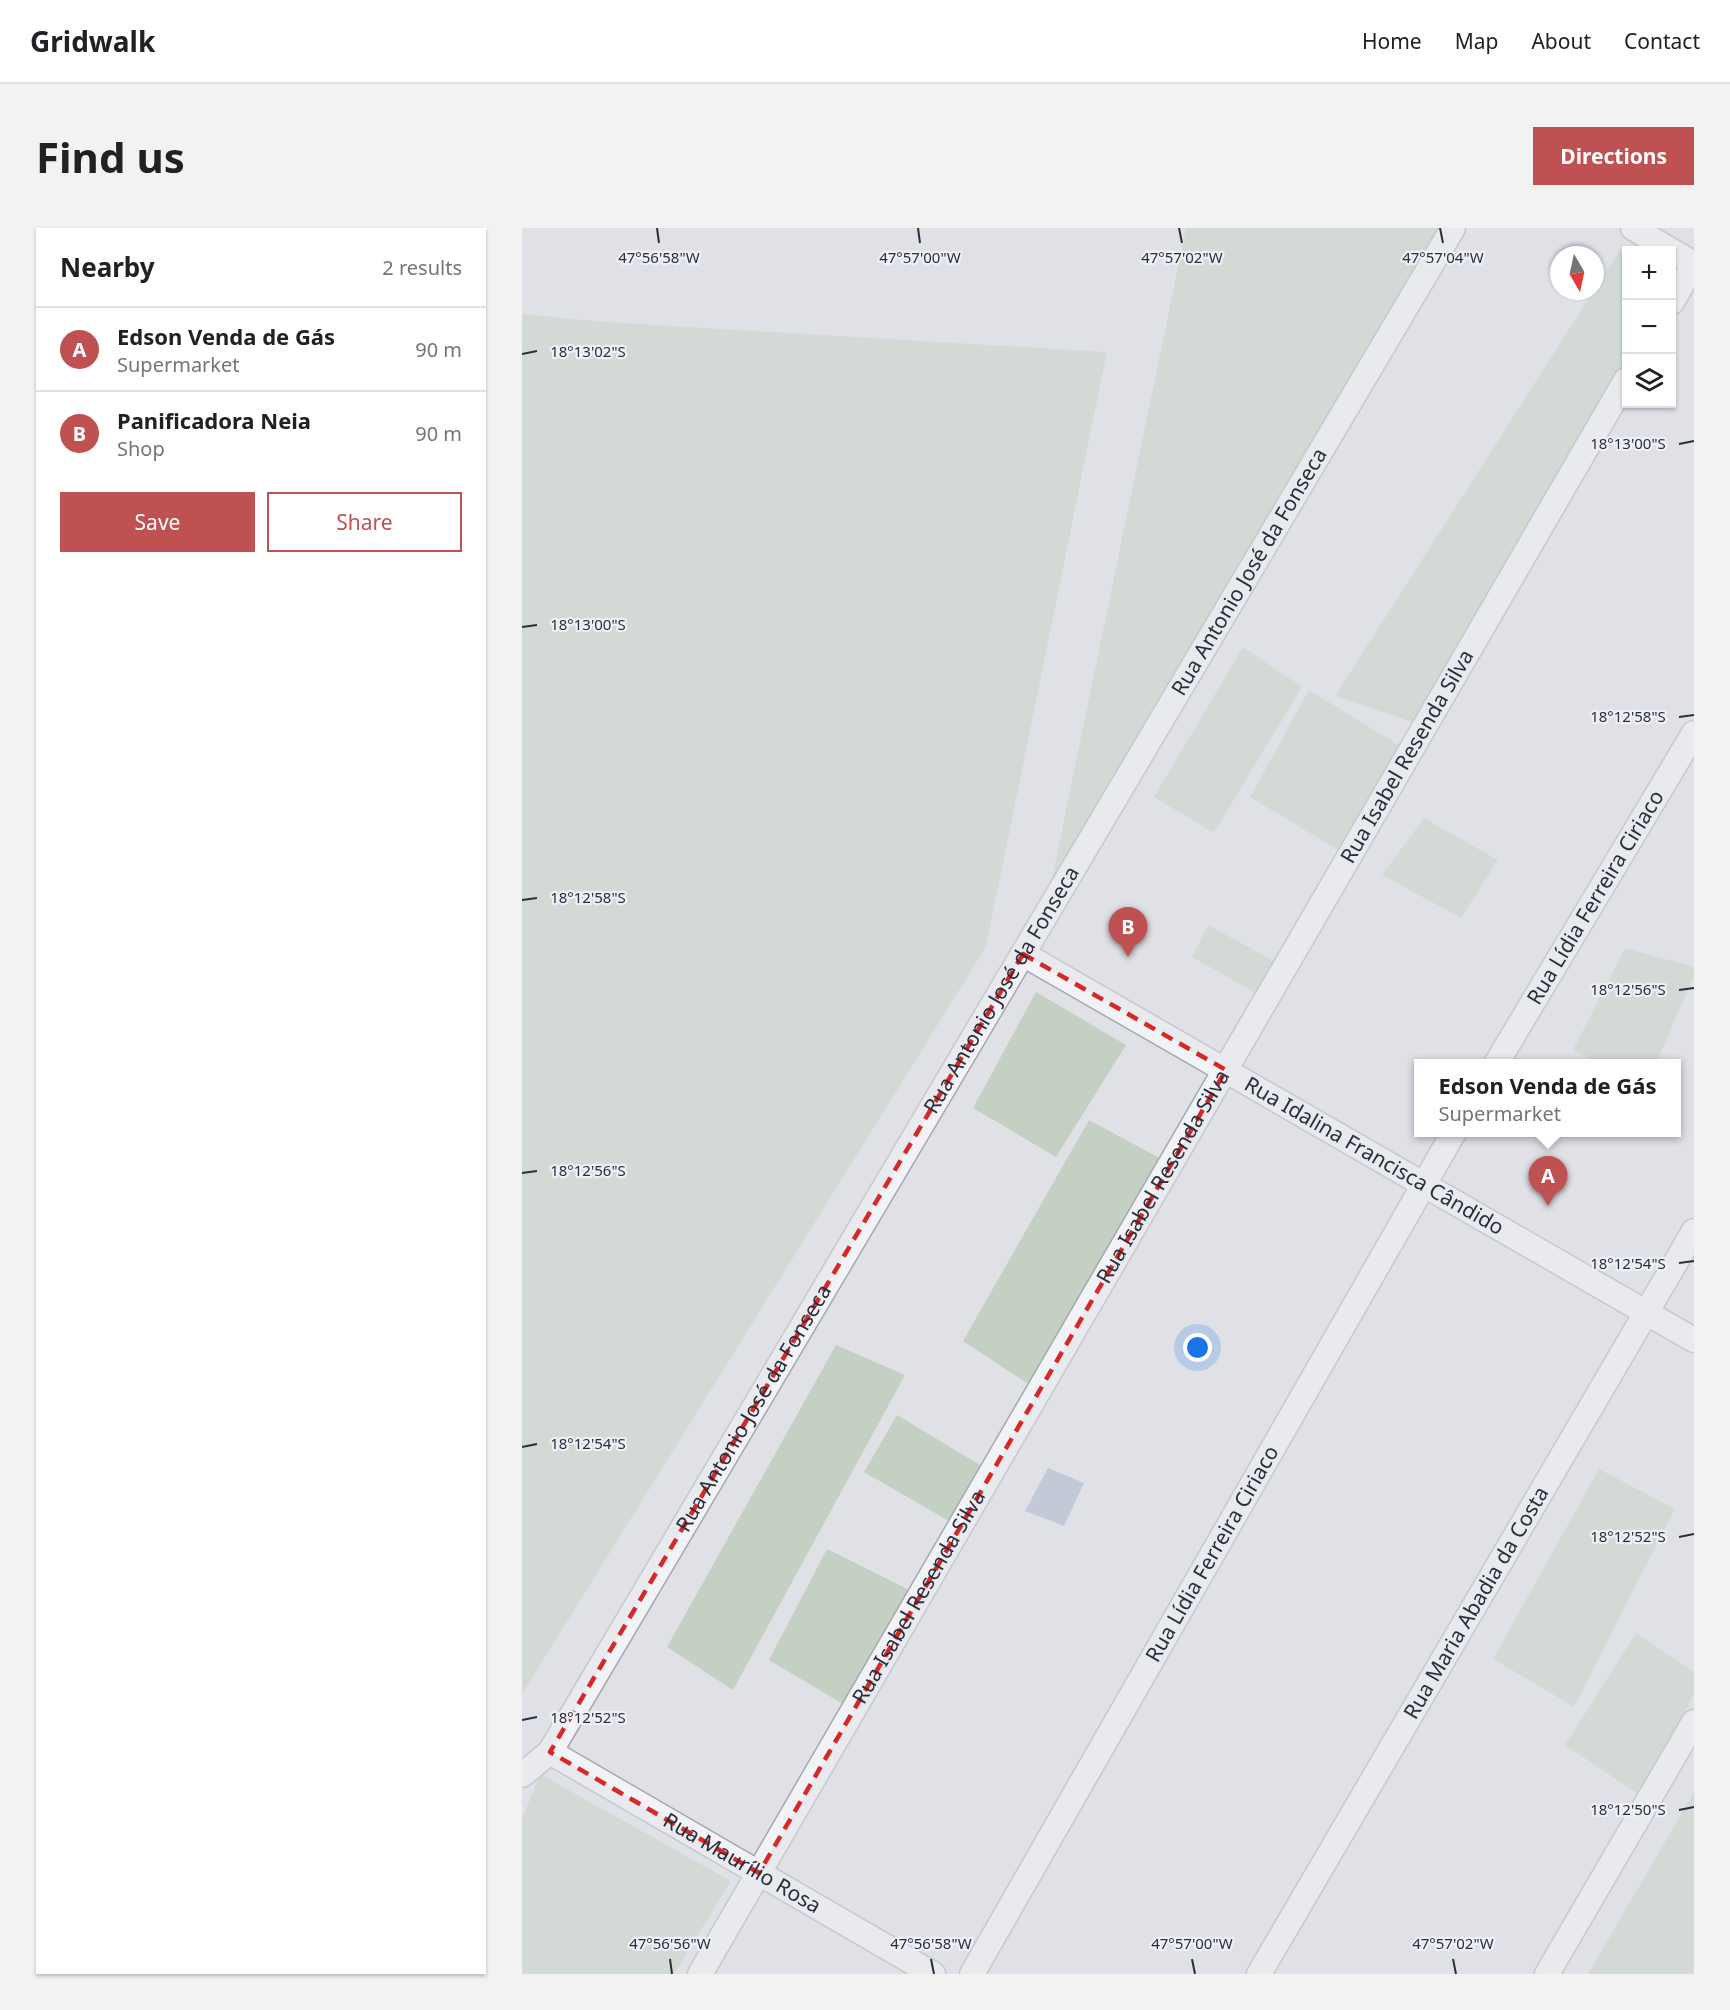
<!DOCTYPE html>
<meta charset="utf-8">
<style>
:root{--surface:#fff;--page:#f2f2f2;--text:#202124;--muted:#757577;--line:#e0e0e0;--accent:#c05152}
body{margin:0;font-family:"Noto Sans",sans-serif;background:var(--page);color:var(--text)}
.controls{position:absolute;right:18px;top:18px;display:grid;overflow:hidden;border-radius:0px;box-shadow:0 2px 4px #0004}
.controls button{width:54px;height:54px;display:grid;place-items:center;padding:0;border:0;border-bottom:2px solid var(--line);background:var(--surface);color:var(--text);font:30px sans-serif}
.compass{position:absolute;left:1028px;top:18px;width:54px;height:54px;border-radius:50%;background:var(--surface);box-shadow:0 2px 4px #0004;rotate:171deg}
.you{position:absolute;left:676px;top:1120px;width:21px;height:21px;margin:-15px;border:4px solid #fff;border-radius:50%;background:#1a73e8;box-shadow:0 0 0 9px #1a73e833}
.badge{display:grid;place-items:center;width:39px;height:39px;border-radius:50%;background:var(--accent);color:#fff;font-size:20px;font-weight:700}
.pin{position:absolute;translate:-50% -50px;filter:drop-shadow(0 2px 3px #0008)}
.pin::after{content:'';position:absolute;top:32px;width:21px;height:18px;background:inherit;clip-path:polygon(0 0,100% 0,50% 100%)}
.popup{position:absolute;left:892px;top:831px;width:267px;height:78px;box-sizing:border-box;display:grid;place-content:center;border-radius:0px;background:var(--surface);filter:drop-shadow(0 2px 4px #0005);font-size:20px;white-space:nowrap;color:var(--muted)}
.popup b{font-size:22px;color:var(--text)}
.popup::after{content:'';position:absolute;left:50%;top:100%;margin-left:-12px;border:12px solid transparent;border-top-color:var(--surface)}
.list{margin:0;padding:0;list-style:none}
h2{display:flex;justify-content:space-between;align-items:center;height:78px;margin:0;padding:0 24px;font-size:26px}
h2 small{font-size:20px;font-weight:400;color:var(--muted)}
.list li{display:grid;grid-template-columns:39px 1fr auto;gap:18px;align-items:center;box-sizing:border-box;height:84px;padding:0 24px;border-top:2px solid var(--line)}
.list b{display:block;font-size:22px;white-space:nowrap}
.list p{margin:0;font-size:20px;white-space:nowrap;color:var(--muted)}
.list em{font-size:20px;font-style:normal;color:var(--muted)}
.actions{display:flex;gap:12px;padding:18px 24px}
.actions a{flex:1;padding:14px 0;border:2px solid var(--accent);border-radius:0px;text-align:center;font-size:21px;color:var(--accent)}
.actions .main{background:var(--accent);color:#fff}
.icon{flex:none;width:33px;height:33px;fill:none;stroke:currentColor;stroke-width:2;stroke-linecap:round;stroke-linejoin:round}
.map{position:relative;flex:none;width:1172px;height:1746px;overflow:hidden;border-radius:0px}
header{display:flex;align-items:center;gap:36px;box-sizing:border-box;height:84px;padding:0 30px;background:var(--surface);border-bottom:2px solid var(--line)}
header strong{font-size:28px}
nav{display:flex;gap:33px;margin-inline-start:auto;font-size:21px}
.intro{display:flex;align-items:center;justify-content:space-between;box-sizing:border-box;height:144px;padding:0 36px}
h1{margin:0;font-size:42px}
.button{padding:15px 27px;border-radius:0px;background:var(--accent);color:#fff;font-size:21px;font-weight:700}
main{display:flex;gap:36px;padding:0 36px}
aside{flex:1;background:var(--surface);border-radius:0px;box-shadow:0 2px 4px #0004}
.map>svg:first-child{display:block}
.green{fill:#c3d0c2}
.water{fill:#9eabc4}
.lines{fill:none;stroke-linecap:round;stroke-linejoin:round}
.street-casing{stroke:#a6a8b1;stroke-width:27}
.street{stroke:#f2f3f6;stroke-width:24}
.marked{fill:none;stroke:#d62828;stroke-width:4.5;stroke-dasharray:12 8;stroke-linejoin:round}
.ticks{fill:none;stroke:#2a2e3d;stroke-width:2}
.labels{text-anchor:middle;stroke-width:4.5;stroke-linejoin:round;paint-order:stroke}
.street-label{font-size:21px;fill:#2a2e3d;stroke:#eff0f5}
.ticks-label{font-size:15px;text-anchor:middle;fill:#2a2e3d;stroke:#eff0f5;stroke-width:4.5;stroke-linejoin:round;paint-order:stroke}
</style>
<header>
<strong>Gridwalk</strong>
<nav><a>Home</a><a>Map</a><a>About</a><a>Contact</a></nav>
</header>
<div class="intro"><h1>Find us</h1><a class="button">Directions</a></div>
<main>
<aside>
<h2>Nearby<small>2 results</small></h2>
<ul class="list">
<li><span class="badge">A</span><div><b>Edson Venda de Gás</b><p>Supermarket</p></div><em>90 m</em></li>
<li><span class="badge">B</span><div><b>Panificadora Neia</b><p>Shop</p></div><em>90 m</em></li>
</ul>
<div class="actions"><a class="main">Save</a><a>Share</a></div>
</aside>
<div class="map">
<svg width="1172" height="1746" viewBox="0 0 1172 1746">
<rect width="100%" height="100%" fill="#e0e1e7"/>
<!-- green -->
<path class="green" d="M664,0H918L725,330L529,655Z
M1097,23L1104,28V134L893,495L813,468Z
M0,86L84,94L585,124L464,719L0,1466Z
M721,419L780,459L692,605L632,569Z
M787,462L883,521L821,625L728,569Z
M902,590L976,632L939,690L860,647Z
M686,697L756,735L737,767L670,729Z
M1103,720L1172,739V748L1134,835H1078L1051,822Z
M514,764L604,817L534,929L451,880Z
M567,892L643,933L511,1159L441,1113Z
M314,1117L383,1147L211,1462L145,1419Z
M375,1187L463,1240L427,1293L342,1244Z
M1077,1241L1153,1281L1052,1479L971,1431Z
M305,1321L391,1364L321,1476L247,1432Z
M1114,1405L1172,1444V1466L1119,1568L1043,1517Z
M18,1546L209,1653L152,1746H0V1591Z
M1172,1564V1746H1066Z"/>
<!-- water -->
<path class="water" d="M526,1240L562,1255L542,1298L503,1283Z"/>
<g class="lines">
<defs>
<g id="street">
<path d="M1111,0L1172,36"/>
<path d="M1150,74L1172,36"/>
<path id="s1" d="M501,726L1172,1112"/>
<path id="s2" d="M974,836L1172,505"/>
<path id="s3" d="M28,1524L411,1746"/>
<path id="s4" d="M0,1547L28,1524L931,0"/>
<path id="s5" d="M178,1746L1104,152"/>
<path id="s6" d="M450,1746L932,904"/>
<path id="s7" d="M737,1746L1172,1003"/>
<path d="M1025,1746L1172,1494"/>
</g>
</defs>
<!-- street casing -->
<use href="#street" class="street-casing"/>
<!-- street -->
<use href="#street" class="street"/>
</g>
<!-- marked area -->
<path d="M0 0H1172V1746H0ZM501,726L704,842L237,1645L28,1524Z" fill="#e0e1e7" fill-opacity=".55" fill-rule="evenodd"/>
<path class="marked" d="M501,726L704,842L237,1645L28,1524Z"/>
<!-- ticks -->
<path class="ticks" d="M135,0L137,15M396,0L398,15M657,0L660,15M918,0L921,15M0,126L15,123M1157,216L1172,213M0,399L15,397M1157,489L1172,487M0,672L15,670M1157,762L1172,760M0,945L15,943M1157,1035L1172,1033M0,1219L15,1216M1157,1309L1172,1306M0,1492L15,1489M1157,1582L1172,1579M148,1731L150,1746M409,1731L412,1746M670,1731L673,1746M931,1731L934,1746"/>
<g class="labels">
<!-- street labels -->
<g class="street-label">
<text dy="7" stroke="none"><textPath href="#s4" startOffset="1408">Rua Antonio José da Fonseca</textPath></text>
<text dy="7" stroke="none"><textPath href="#s5" startOffset="1408">Rua Isabel Resenda Silva</textPath></text>
<text dy="7" stroke="none"><textPath href="#s2" startOffset="194">Rua Lídia Ferreira Ciriaco</textPath></text>
<text dy="7" stroke="none"><textPath href="#s4" startOffset="922">Rua Antonio José da Fonseca</textPath></text>
<text dy="7" stroke="none"><textPath href="#s1" startOffset="405">Rua Idalina Francisca Cândido</textPath></text>
<text dy="7" stroke="none"><textPath href="#s5" startOffset="922">Rua Isabel Resenda Silva</textPath></text>
<text dy="7" stroke="none"><textPath href="#s4" startOffset="436">Rua Antonio José da Fonseca</textPath></text>
<text dy="7" stroke="none"><textPath href="#s6" startOffset="484">Rua Lídia Ferreira Ciriaco</textPath></text>
<text dy="7" stroke="none"><textPath href="#s5" startOffset="436">Rua Isabel Resenda Silva</textPath></text>
<text dy="7" stroke="none"><textPath href="#s7" startOffset="430">Rua Maria Abadia da Costa</textPath></text>
<text dy="7" stroke="none"><textPath href="#s3" startOffset="222">Rua Maurílio Rosa</textPath></text>
</g>
</g>
<g class="ticks-label">
<text x="921" y="35">47°57'04"W</text>
<text x="137" y="35">47°56'58"W</text>
<text x="398" y="35">47°57'00"W</text>
<text x="660" y="35">47°57'02"W</text>
<text x="66" y="129">18°13'02"S</text>
<text x="1106" y="221">18°13'00"S</text>
<text x="66" y="402">18°13'00"S</text>
<text x="1106" y="494">18°12'58"S</text>
<text x="66" y="675">18°12'58"S</text>
<text x="1106" y="767">18°12'56"S</text>
<text x="66" y="948">18°12'56"S</text>
<text x="1106" y="1041">18°12'54"S</text>
<text x="66" y="1221">18°12'54"S</text>
<text x="1106" y="1314">18°12'52"S</text>
<text x="66" y="1495">18°12'52"S</text>
<text x="1106" y="1587">18°12'50"S</text>
<text x="148" y="1721">47°56'56"W</text>
<text x="409" y="1721">47°56'58"W</text>
<text x="670" y="1721">47°57'00"W</text>
<text x="931" y="1721">47°57'02"W</text>
</g>
</svg>
<div class="controls">
<button>+</button>
<button>−</button>
<button><svg class="icon" aria-label="layers" viewBox="0 0 24 24"><path d="M12 4l9 5-9 5-9-5zM3 14l9 5 9-5"/></svg></button>
</div>
<svg class="compass" viewBox="-18 -18 36 36"><path d="M0-13l5 13h-10z" fill="#e53935"/><path d="M0 13l5-13h-10z" fill="#757577"/></svg>
<div class="you"></div>
<div class="pin badge" style="left:1026px;top:978px">A</div>
<div class="popup"><b>Edson Venda de Gás</b>Supermarket</div>
<div class="pin badge" style="left:606px;top:729px">B</div>
</div>
</main>
